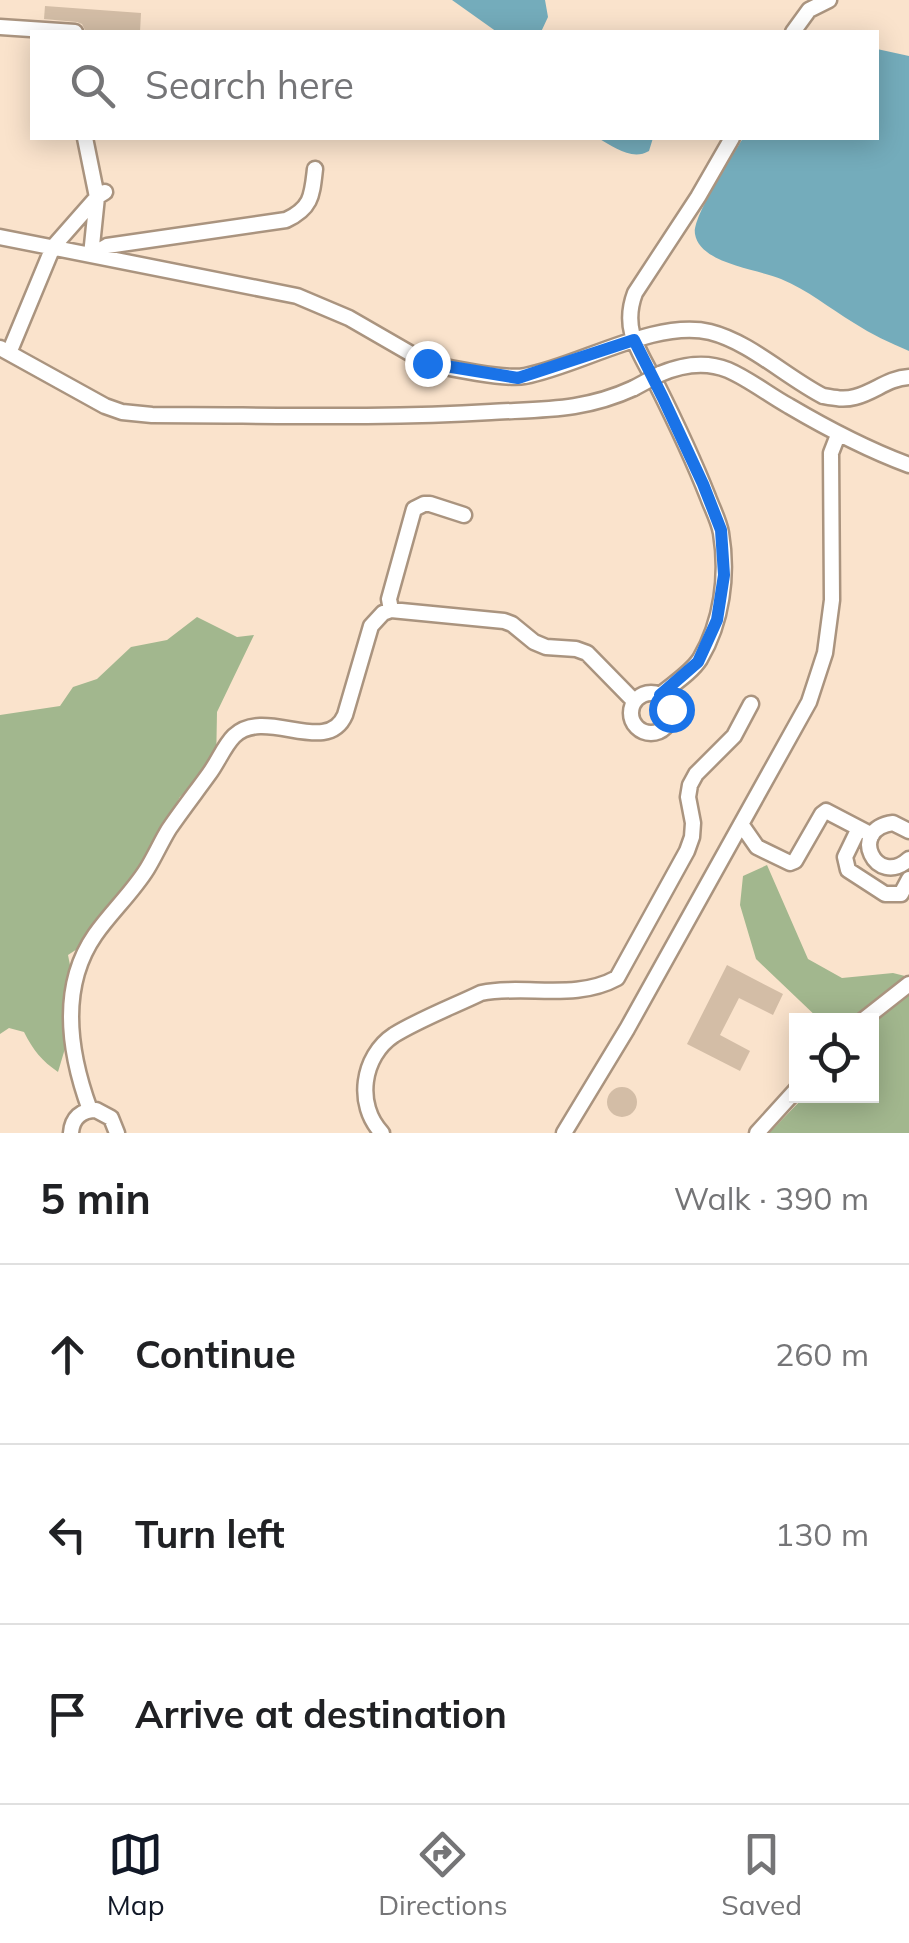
<!DOCTYPE html>
<meta charset="utf-8">
<style>
:root{--surface:#fff;--page:#f2f2f2;--text:#202124;--muted:#757577;--line:#e0e0e0;--accent:#111827}
body{margin:0;font-family:Mulish,sans-serif;background:var(--page);color:var(--text)}
.controls{position:absolute;right:30px;bottom:30px;display:grid;overflow:hidden;border-radius:0px;box-shadow:0 5px 25px #0003}
.controls button{width:90px;height:90px;display:grid;place-items:center;padding:0;border:0;border-bottom:2px solid var(--line);background:var(--surface);color:var(--text);font:50px sans-serif}
.stop{position:absolute;width:30px;height:30px;margin:-22px;border:8px solid #1a73e8;border-radius:50%;background:#fff}
.stop.end{background:#1a73e8;border-color:#fff;box-shadow:0 2px 10px #0008}
.list{margin:0;padding:0;list-style:none}
h2{display:flex;justify-content:space-between;align-items:center;height:130px;margin:0;padding:0 40px;font-size:42px}
h2 small{font-size:32px;font-weight:400;color:var(--muted)}
.list li{display:grid;grid-template-columns:65px 1fr auto;gap:30px;align-items:center;box-sizing:border-box;height:180px;padding:0 40px;border-top:2px solid var(--line)}
.list b{display:block;font-size:38px;white-space:nowrap}
.list em{font-size:32px;font-style:normal;color:var(--muted)}
.icon{flex:none;width:55px;height:55px;fill:none;stroke:currentColor;stroke-width:2;stroke-linecap:round;stroke-linejoin:round}
.map{position:relative;flex:none;width:909px;height:1133px;overflow:hidden}
.search{position:absolute;background:var(--surface);box-shadow:0 5px 25px #0003;left:30px;right:30px;top:30px;height:110px;display:flex;align-items:center;gap:25px;box-sizing:border-box;padding:0 35px;border-radius:0px;color:var(--muted);font-size:38px}
.sheet{height:670px;background:var(--surface)}
nav{display:flex;justify-content:space-around;align-items:center;box-sizing:border-box;height:140px;border-top:2px solid var(--line);background:var(--surface);font-size:28px;color:var(--muted)}
nav a{display:grid;justify-items:center;gap:5px}
nav .on{color:var(--accent)}
.map>svg:first-child{display:block}
.forest{fill:#a2b78e}
.water{fill:#74acbb}
.building{fill:#d3bda6}
.lines{fill:none;stroke-linecap:round;stroke-linejoin:round}
.minor-casing{stroke:#aa947f;stroke-width:19}
.minor{stroke:#fff;stroke-width:14}
.minor-bridge-casing{stroke:#aa947f;stroke-width:19;stroke-linecap:butt}
.minor-bridge{stroke:#fff;stroke-width:14}
.route{stroke:#1a73e8;stroke-width:12}
</style>
<div class="map">
<svg width="909" height="1133" viewBox="0 0 909 1133">
<rect width="100%" height="100%" fill="#fae3cc"/>
<!-- forest -->
<path class="forest" d="M197,617L237,637L254,635L217,712L216,767L180,797L103,932L68,955L78,1005L58,1072C42,1061 33,1050 24,1032L9,1028L0,1034V715L60,706L73,687L97,679L131,647L167,640Z
M767,865L808,959L842,978L893,973L909,977V1133H769L805,1096H872V1021L820,1020L756,959L740,905L743,876Z"/>
<!-- water -->
<path class="water" d="M452,0H545L548,17L541,32H497Z
M877,49L909,56V351C890,343 871,334 854,323C829,308 808,290 781,279C758,269 700,264 695,234C692,217 733,155 743,138H876Z
M598,138H653L649,151C632,161 614,147 598,138Z"/>
<!-- building -->
<path class="building" d="M45,6L141,13L140,32L85,30L82,24L77,22L44,19Z
M727,965L783,994L773,1015L739,998L720,1035L750,1051L740,1071L687,1044Z
M607 1102a15 15 0 1 1 30 0a15 15 0 1 1-30 0Z"/>
<g class="lines">
<defs>
<path id="minor" d="M0,27L75,32
M793,32L809,10L829,0
M85,138L97,197L91,255
M0,237L297,296L349,318L427,363C448,368 506,380 525,376C579,366 655,319 710,332C750,342 786,377 823,396C834,398 844,400 855,397C875,392 888,378 909,377
M91,255L107,246L286,220C312,208 312,195 315,169
M0,348L105,406L122,412L152,415C265,415 378,419 491,412C545,409 584,411 634,388
M9,353L53,247L97,197L105,192
M660,374C681,365 706,361 728,370C749,379 769,395 789,406C828,429 866,449 909,465
M391,610L389,599L414,509L424,504H430L464,515
M631 713a20 20 0 1 1 40 0a20 20 0 1 1-40 0Z
M660,695C673,684 691,673 700,659C722,622 728,575 721,533C719,521 712,508 708,497C693,459 675,421 657,385C640,352 621,330 635,293L698,197L732,138
M741,824L757,847L790,863L795,861L822,814L826,811L872,835
M859,828L845,857L848,870L885,894H901L909,879
M909,831L893,823C847,829 876,889 909,859
M862,1021L909,984
M90,1110C69,1053 59,987 95,935C111,912 132,893 147,869C155,856 161,842 169,829C182,810 196,792 209,774C218,762 224,746 234,736C265,706 327,757 345,715L371,626L383,613L391,610L504,621L512,624L534,642L546,647L576,649L587,653L634,701
M71,1133C72,1118 81,1110 96,1110L111,1118L117,1133
M382,1133C355,1105 362,1056 394,1035C420,1019 454,1006 481,993C526,984 575,1001 617,978L687,851L692,837L693,823L688,797L690,785L696,774L734,736L751,704
M564,1133L627,1029L809,702L825,653L832,600L831,453L838,435
M757,1133L796,1090"/>
</defs>
<!-- minor casing -->
<use href="#minor" class="minor-casing"/>
<!-- minor -->
<use href="#minor" class="minor"/>
<defs>
<path id="minor-bridge" d="M634,388L660,374"/>
</defs>
<!-- minor-bridge casing -->
<use href="#minor-bridge" class="minor-bridge-casing"/>
<!-- minor-bridge -->
<use href="#minor-bridge" class="minor-bridge"/>
</g>
<g class="lines">
<!-- route -->
<path class="route" d="M427,363L518,378L634,340L663,398L703,484L721,530L724,575L717,620L698,662L660,695L669,704L671,709"/>
</g>
</svg>
<div class="controls">
<button><svg class="icon" aria-label="locate" viewBox="0 0 24 24"><circle cx="12" cy="12" r="6"/><path d="M12 2v4M12 18v4M2 12h4M18 12h4"/></svg></button>
</div>
<div class="stop" style="left:671px;top:709px"></div>
<div class="stop end" style="left:427px;top:363px"></div>
<div class="search"><svg class="icon" aria-label="search" viewBox="0 0 24 24"><circle cx="10" cy="10" r="6"/><path d="M15 15l6 6"/></svg>Search here</div>
</div>
<section class="sheet">
<h2>5 min<small>Walk · 390 m</small></h2>
<ul class="list">
<li><svg class="icon" aria-label="ahead" viewBox="0 0 24 24"><path d="M12 20V5M6 11l6-6 6 6"/></svg><div><b>Continue</b></div><em>260 m</em></li>
<li><svg class="icon" aria-label="left" viewBox="0 0 24 24"><path d="M17 20v-9H6M10 6l-5 5 5 5"/></svg><div><b>Turn left</b></div><em>130 m</em></li>
<li><svg class="icon" aria-label="arrive" viewBox="0 0 24 24"><path d="M6 21V4h12l-3 4 3 4H6"/></svg><div><b>Arrive at destination</b></div></li>
</ul>
</section>
<nav>
<a class="on"><svg class="icon" aria-label="map" viewBox="0 0 24 24"><path d="M3 6l6-2 6 2 6-2v14l-6 2-6-2-6 2zM9 4v14M15 6v14"/></svg>Map</a>
<a><svg class="icon" aria-label="directions" viewBox="0 0 24 24"><path d="M12 3l9 9-9 9-9-9zM9 14v-3h6M13 9l2 2-2 2"/></svg>Directions</a>
<a><svg class="icon" aria-label="saved" viewBox="0 0 24 24"><path d="M7 4h10v16l-5-4-5 4z"/></svg>Saved</a>
</nav>
